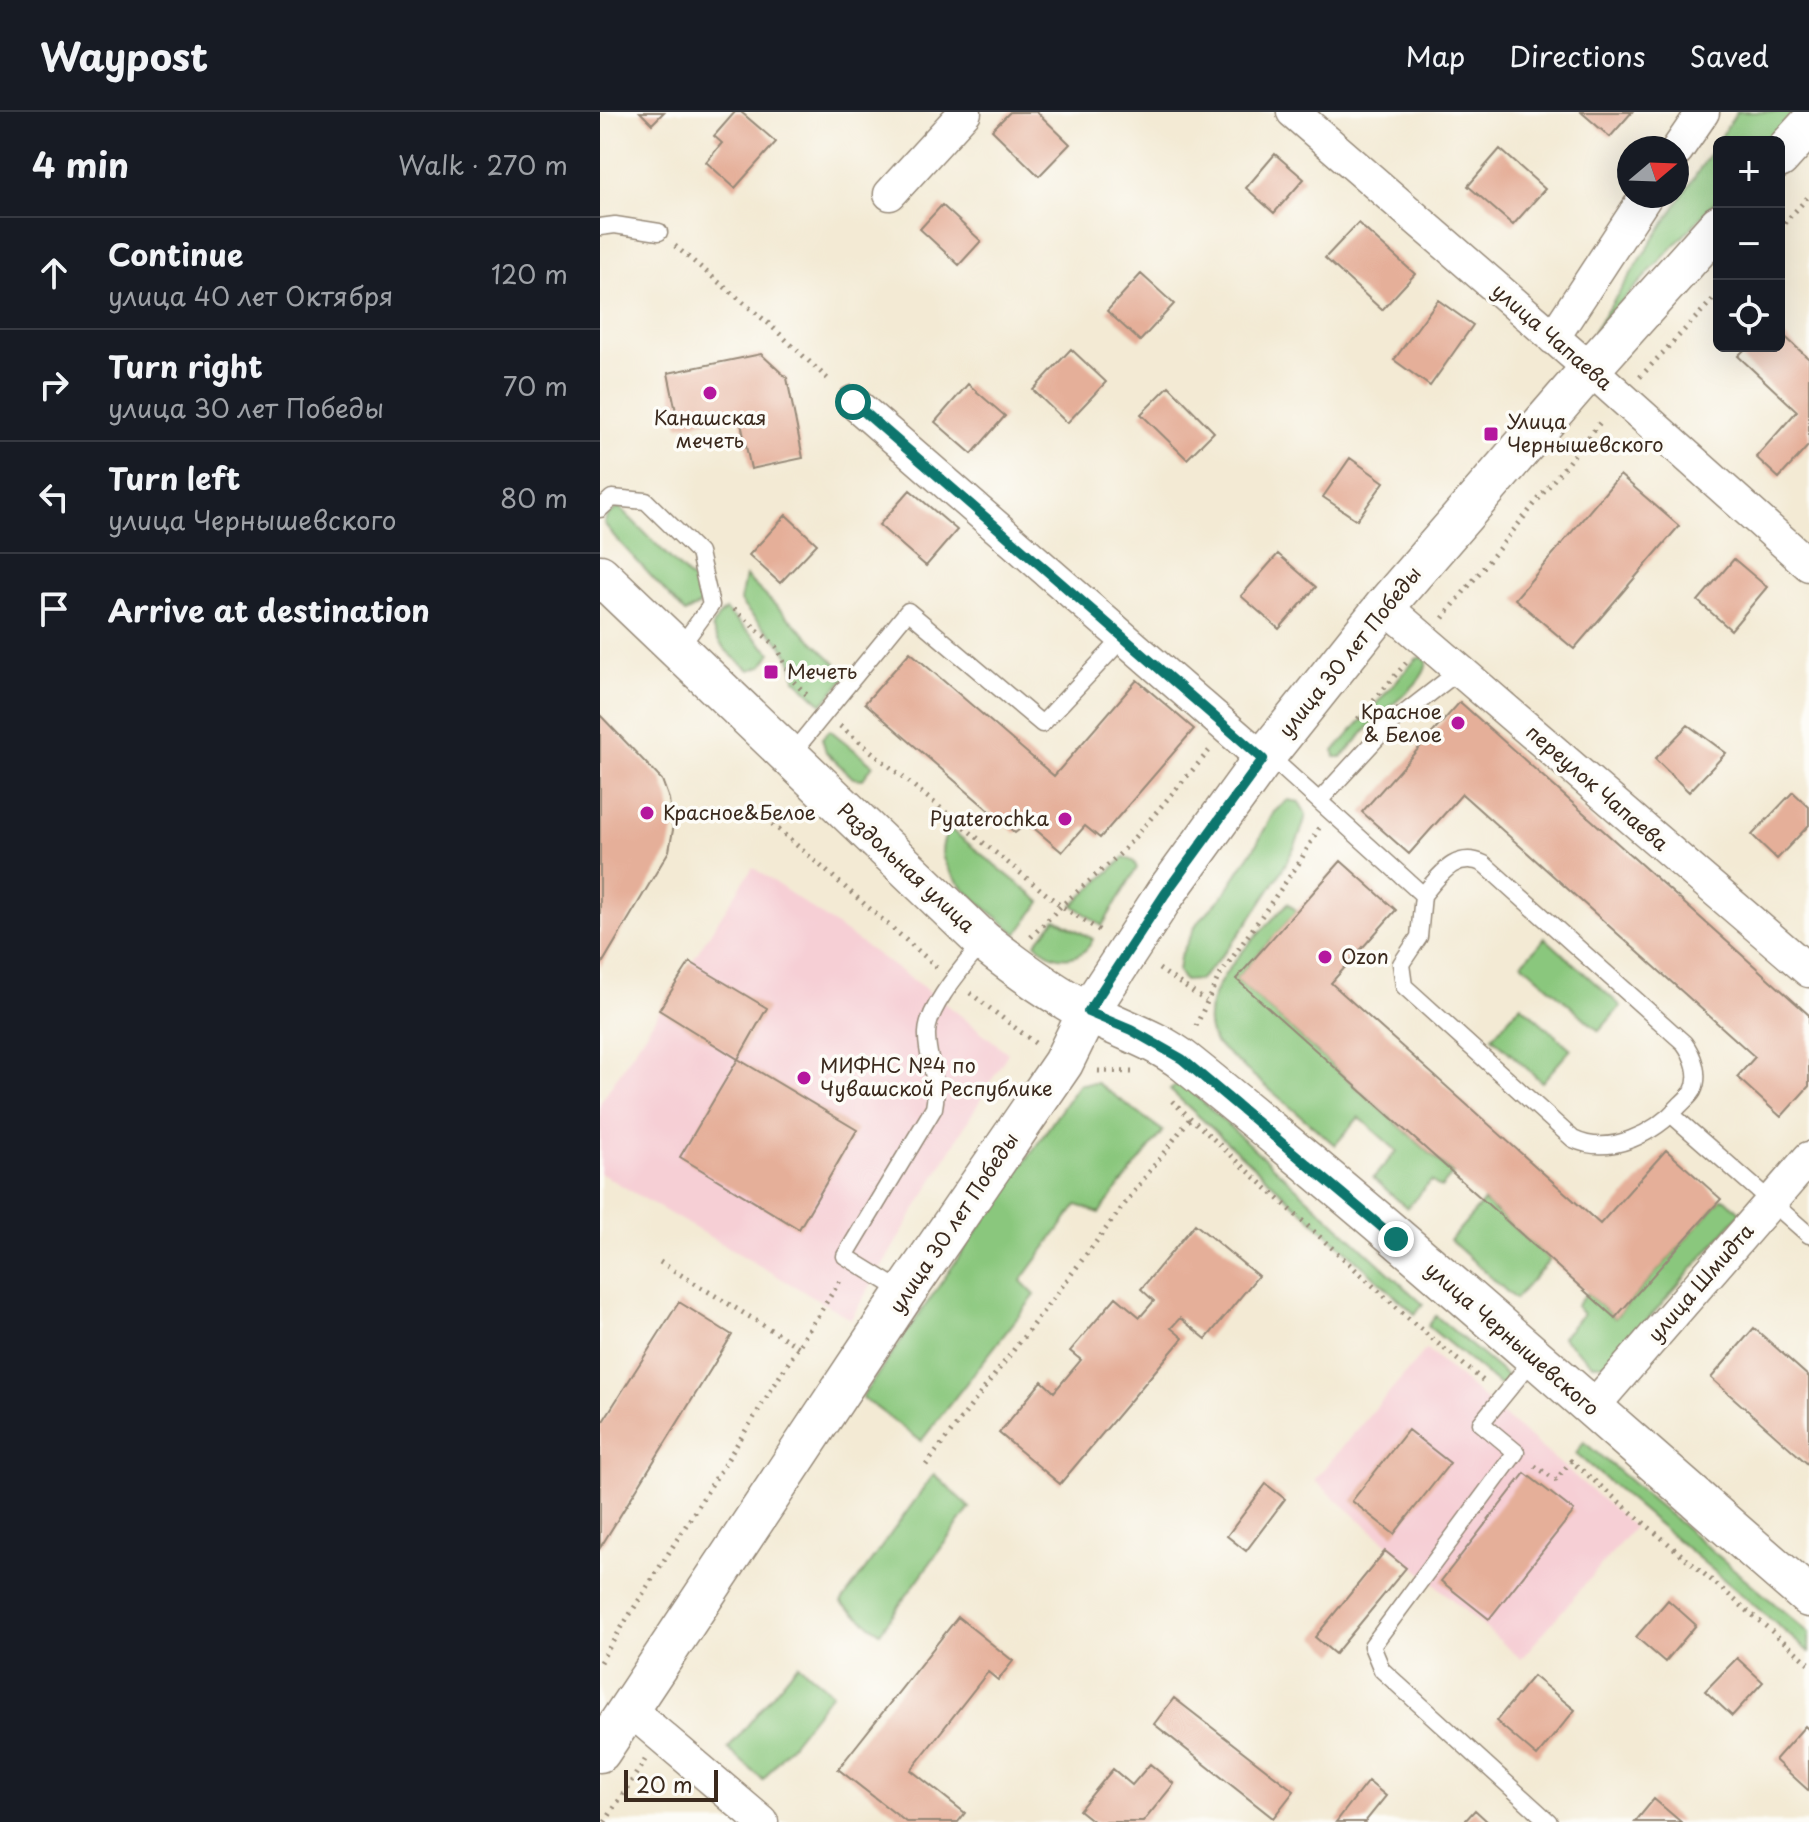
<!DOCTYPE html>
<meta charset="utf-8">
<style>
:root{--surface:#171b24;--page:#242831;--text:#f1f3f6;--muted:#9ea1a6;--line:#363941}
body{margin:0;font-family:"Playpen Sans",sans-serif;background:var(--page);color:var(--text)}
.controls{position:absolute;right:24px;top:24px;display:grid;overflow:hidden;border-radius:12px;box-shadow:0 8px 32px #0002}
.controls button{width:72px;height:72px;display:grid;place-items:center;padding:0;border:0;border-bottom:2px solid var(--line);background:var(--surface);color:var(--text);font:40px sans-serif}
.compass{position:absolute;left:1017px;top:24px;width:72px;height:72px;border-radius:50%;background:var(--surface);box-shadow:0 8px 32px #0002;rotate:71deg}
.scale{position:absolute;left:24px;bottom:20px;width:94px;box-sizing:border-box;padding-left:8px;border:4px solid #3b2a1e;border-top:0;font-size:22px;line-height:28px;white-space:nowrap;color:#3b2a1e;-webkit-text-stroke:6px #fdfcf7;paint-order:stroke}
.stop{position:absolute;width:24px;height:24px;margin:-18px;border:6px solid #0f766e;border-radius:50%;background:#fff}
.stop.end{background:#0f766e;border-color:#fff;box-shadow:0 2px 8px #0008}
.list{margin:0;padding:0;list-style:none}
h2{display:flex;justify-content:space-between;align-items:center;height:104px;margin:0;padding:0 32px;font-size:34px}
h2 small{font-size:26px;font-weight:400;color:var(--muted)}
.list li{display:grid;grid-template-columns:52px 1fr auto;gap:24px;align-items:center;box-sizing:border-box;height:112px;padding:0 32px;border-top:2px solid var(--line)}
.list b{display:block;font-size:30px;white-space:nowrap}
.list p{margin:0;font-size:26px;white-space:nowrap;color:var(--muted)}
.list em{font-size:26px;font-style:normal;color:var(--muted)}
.icon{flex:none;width:44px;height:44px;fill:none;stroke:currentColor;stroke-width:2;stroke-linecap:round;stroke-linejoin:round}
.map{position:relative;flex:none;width:1209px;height:1710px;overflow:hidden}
header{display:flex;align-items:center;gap:48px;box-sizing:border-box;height:112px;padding:0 40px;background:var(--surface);border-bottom:2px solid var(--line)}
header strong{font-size:38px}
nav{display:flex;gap:44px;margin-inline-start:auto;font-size:28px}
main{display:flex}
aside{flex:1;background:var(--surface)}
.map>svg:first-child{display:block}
.built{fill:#f6cfd5}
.green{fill:#8ac77d;stroke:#62784e;stroke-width:2}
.building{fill:#e5af99}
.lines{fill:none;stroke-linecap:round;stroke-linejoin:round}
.service-casing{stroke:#978a79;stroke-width:19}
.minor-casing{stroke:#978a79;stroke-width:35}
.tertiary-casing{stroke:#978a79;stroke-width:43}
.path{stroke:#978a79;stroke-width:5;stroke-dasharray:2 6;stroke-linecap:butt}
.service{stroke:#fff;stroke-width:16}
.minor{stroke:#fff;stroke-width:32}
.tertiary{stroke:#fff;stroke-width:40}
.route{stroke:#0f766e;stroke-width:10}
.poi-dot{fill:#b5179e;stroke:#fdfcf7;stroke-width:3}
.labels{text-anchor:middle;stroke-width:7;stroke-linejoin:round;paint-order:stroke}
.street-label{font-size:20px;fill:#3b2a1e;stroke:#fdfcf7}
.poi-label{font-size:20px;fill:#3b2a1e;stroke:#fdfcf7;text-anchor:start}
</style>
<header>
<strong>Waypost</strong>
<nav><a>Map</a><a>Directions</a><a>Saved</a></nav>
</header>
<main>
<aside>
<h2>4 min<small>Walk · 270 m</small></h2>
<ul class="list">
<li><svg class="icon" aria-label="ahead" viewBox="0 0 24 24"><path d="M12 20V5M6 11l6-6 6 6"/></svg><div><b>Continue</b><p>улица 40 лет Октября</p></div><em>120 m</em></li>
<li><svg class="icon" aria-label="right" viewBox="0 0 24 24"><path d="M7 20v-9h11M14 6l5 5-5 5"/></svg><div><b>Turn right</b><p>улица 30 лет Победы</p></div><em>70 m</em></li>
<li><svg class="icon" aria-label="left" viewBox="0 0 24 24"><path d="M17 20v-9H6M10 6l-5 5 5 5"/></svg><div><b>Turn left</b><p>улица Чернышевского</p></div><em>80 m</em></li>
<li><svg class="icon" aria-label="arrive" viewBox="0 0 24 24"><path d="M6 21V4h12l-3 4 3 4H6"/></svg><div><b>Arrive at destination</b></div></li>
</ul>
</aside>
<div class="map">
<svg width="1209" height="1710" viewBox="0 0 1209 1710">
<rect width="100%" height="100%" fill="#fdfcf7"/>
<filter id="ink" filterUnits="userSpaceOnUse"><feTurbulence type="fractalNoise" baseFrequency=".0125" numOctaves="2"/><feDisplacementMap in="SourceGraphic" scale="16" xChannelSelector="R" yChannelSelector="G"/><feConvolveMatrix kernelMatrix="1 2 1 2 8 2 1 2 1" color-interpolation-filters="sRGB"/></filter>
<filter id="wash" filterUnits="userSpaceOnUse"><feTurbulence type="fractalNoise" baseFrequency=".006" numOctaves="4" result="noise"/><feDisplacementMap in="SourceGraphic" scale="32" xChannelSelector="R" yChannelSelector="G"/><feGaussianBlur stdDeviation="1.8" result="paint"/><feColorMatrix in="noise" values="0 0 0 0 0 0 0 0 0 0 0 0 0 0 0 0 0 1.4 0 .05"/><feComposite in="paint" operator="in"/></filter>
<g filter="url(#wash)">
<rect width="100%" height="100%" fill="#f3ead4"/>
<!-- built -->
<path class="built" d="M153,755L340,887L408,941L251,1207L0,1061V991Z
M826,1237L1034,1415L921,1547L714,1368Z"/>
<!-- green -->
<path class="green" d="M1137,0H1200L1171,30H1119V86L993,220Z
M19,395L103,479L100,493L85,501L14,424L4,411L7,404Z
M145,464L248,563L222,592L195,567C194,531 157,516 140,489Z
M125,498L171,541L162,554L150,558C135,547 117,534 112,515L118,505Z
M821,545L827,549C826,571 791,592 777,606C765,619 754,632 742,645H735L734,639L816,547Z
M230,618L273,653L263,667L253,666L226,640L222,626Z
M688,688L699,690L706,702C698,746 632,837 599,868L584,869L578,859L580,845L597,811L622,785L655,735L674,700Z
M349,716L441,790L417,822C396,803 352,774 343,746C340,736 345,725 349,716Z
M525,745L534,750L537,756L502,814L473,793Z
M688,791L697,799L636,867L853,1062L841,1076L831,1069L807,1096L773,1066L797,1039L759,1005L735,1033L615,931C587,882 659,824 688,791Z
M456,807L493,827C482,851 452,851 436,831Z
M945,826L1021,894L999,919L922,851Z
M921,893L971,937L942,970L892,925Z
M581,970L823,1192L815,1202L570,978Z
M497,971L563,1019L499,1101L477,1093L421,1169L435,1183L321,1329L262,1285L479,972Z
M1121,1087H1126L1141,1101L1009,1252H992L962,1225L983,1202L976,1194L987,1181L1015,1206Z
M884,1089L950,1148L915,1187L850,1128Z
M836,1204L908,1265L901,1274L828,1214Z
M984,1330L1209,1521V1540L976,1342Z
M334,1362L370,1396L280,1520L241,1491Z
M198,1552L232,1581L163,1668L128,1637Z"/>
<g id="blocks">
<!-- building -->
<path class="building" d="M40,0H64L52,12Z
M135,0H141L176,30L135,76L106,50L122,31L114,24Z
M410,0H437L470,32L439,64L392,18Z
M981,0H1032L1010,25Z
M900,37L945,77L913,113L868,74Z
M675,42L704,67L674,101L646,76Z
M342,93L381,129L359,153L320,117Z
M758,111L815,162L782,198L725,146Z
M541,162L574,192L540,229L507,199Z
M838,188L873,213L830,274L794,248Z
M1179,219L1209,247V333L1179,366L1156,345L1197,299L1138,244L1148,234H1179Z
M471,237L506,270L467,311L433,278Z
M161,242L187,266L203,346L151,357L139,302L79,314L68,261Z
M368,272L405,304L372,342L335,310Z
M569,274L614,320L587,347L541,302Z
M750,346L784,370L757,408L723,385Z
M1020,363L1079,414L974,537L915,487Z
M310,378L357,418L326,454L279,413Z
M186,403L217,432L180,471L149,443Z
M678,442L716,475L679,517L641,484Z
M1134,447L1167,475L1131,518L1098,489Z
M310,540L454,664L537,568L594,617L500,726L485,714L462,740L428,711L415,721L265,591Z
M860,590L1209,903V974L1181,1005L1137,965L1155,945L862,682L809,742L762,700Z
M0,603L62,668L69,687L73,718L69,739L0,855Z
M1088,613L1126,641L1089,680L1055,647Z
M1193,680L1209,695V713L1177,747L1152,723Z
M741,749L796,798L731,871L1000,1112L1066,1038L1121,1087L1015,1206L636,867Z
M90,850L167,896L138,947L59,898Z
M138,947L257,1018L199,1117L80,1045Z
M595,1112L658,1164L606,1227L580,1206L571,1216L583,1226L460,1372L399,1321L442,1269L454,1280L481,1248L470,1239L516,1185L540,1205L554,1189L541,1177Z
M79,1190L132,1223L0,1436V1314Z
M1154,1216L1209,1265V1353L1111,1266Z
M808,1318L850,1351L794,1422L752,1389Z
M925,1361L974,1399L889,1507L841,1469Z
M666,1372L685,1387L646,1439L627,1424Z
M785,1439L806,1456L735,1542L715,1525Z
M1068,1488L1096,1513L1065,1550L1036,1525Z
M358,1505L413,1549L398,1568L388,1560L311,1658L365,1701L358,1710H306L238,1657Z
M1137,1546L1163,1570L1132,1604L1105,1579Z
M933,1564L975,1598L937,1644L896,1609Z
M574,1586L694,1679L673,1706L554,1612Z
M1205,1614L1209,1618V1679L1175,1648Z
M550,1652L574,1672L543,1710H494L479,1698L513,1657L532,1673Z
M768,1669L786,1684L765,1710H736Z
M1054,1687L1081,1710H1035Z
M875,1698L888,1710H864Z"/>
</g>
</g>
<g filter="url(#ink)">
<use href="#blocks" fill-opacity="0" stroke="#978a79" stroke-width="2"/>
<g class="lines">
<defs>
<path id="service" d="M0,115L15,113L59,120
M0,397L12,386L46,389L99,441L111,493L78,538
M668,643L823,783L819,825L801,852L804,874L973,1027C1010,1045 1055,1021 1080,993C1084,989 1090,984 1093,979C1101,963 1093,943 1084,931L884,752C856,738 840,763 823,783
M189,645L308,499L442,612L523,526
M719,689L788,614L860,558
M1072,1003L1209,1123
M305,1181L245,1144L334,996C340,966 326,948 327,921C328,894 366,852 382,831
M934,1246L881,1311L916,1340L772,1534L782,1558L949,1710"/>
<path id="minor" d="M693,0L990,257L1209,453
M1077,38L1103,0
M290,82L365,0
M953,226L1046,84
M253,290L663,647
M785,494L1209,859
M992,1296L1209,1046
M29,1597L162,1710"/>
<path id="tertiary" d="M1179,46L1209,13
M0,463L383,829C416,855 451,881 488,900C520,917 556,927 585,950C799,1121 1002,1306 1209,1485
M0,1640L305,1181L463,951L488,900L565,782L663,647L785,494L990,257L1119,113"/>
</defs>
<!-- service casing -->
<use href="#service" class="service-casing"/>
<!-- minor casing -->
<use href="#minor" class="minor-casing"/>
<!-- tertiary casing -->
<use href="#tertiary" class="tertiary-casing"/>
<!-- path -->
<path class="path" d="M1179,117L1209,84
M75,134L168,211L230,269
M1040,265L1119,181
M134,497L177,535L192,568L209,585
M843,506L1002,308
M758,607L806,551
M240,614L461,794L502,820
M148,691L337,855
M431,825L461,794L521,741L609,639
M559,857L606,889
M370,881L435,931
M596,914L618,866L699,751L719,716
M498,959L532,960
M572,989L818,1215L886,1271
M60,1150L199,1235
M326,1353L591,1005
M935,1354L956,1368L971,1349L1209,1551
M0,1550L241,1167
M5,1710L45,1648"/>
<!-- service -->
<use href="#service" class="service"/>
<!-- minor -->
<use href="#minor" class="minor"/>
<!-- tertiary -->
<use href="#tertiary" class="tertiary"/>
</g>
</g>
<g class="lines" filter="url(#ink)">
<!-- route -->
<path class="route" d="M253,290L663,647L565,782L488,900L531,918L582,947L796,1127"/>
</g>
<!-- markers -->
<g class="poi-dot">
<circle cx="110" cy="281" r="8"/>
<rect x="883" y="314" width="16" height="16" rx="4"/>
<rect x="163" y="552" width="16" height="16" rx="4"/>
<circle cx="858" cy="611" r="8"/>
<circle cx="47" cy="701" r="8"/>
<circle cx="465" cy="707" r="8"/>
<circle cx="725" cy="845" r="8"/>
<circle cx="204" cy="966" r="8"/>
</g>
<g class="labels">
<!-- street labels -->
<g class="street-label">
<text transform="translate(952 225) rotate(41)" y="7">улица Чапаева</text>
<text transform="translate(750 540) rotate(-51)" y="7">улица 30 лет Победы</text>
<text transform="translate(997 676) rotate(41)" y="7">переулок Чапаева</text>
<text transform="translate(306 756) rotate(43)" y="7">Раздольная улица</text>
<text transform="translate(354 1111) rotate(-56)" y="7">улица 30 лет Победы</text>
<text transform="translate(1101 1171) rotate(-49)" y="7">улица Шмидта</text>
<text transform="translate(912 1227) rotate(41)" y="7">улица Чернышевского</text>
</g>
<!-- poi labels -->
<g class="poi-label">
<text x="110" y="313" text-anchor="middle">Канашская<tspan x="110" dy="23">мечеть</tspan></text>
<text x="907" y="317">Улица<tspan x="907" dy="23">Чернышевского</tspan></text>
<text x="187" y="567">Мечеть</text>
<text x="842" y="607" text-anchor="end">Красное<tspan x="842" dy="23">&amp; Белое</tspan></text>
<text x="63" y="708">Красное&amp;Белое</text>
<text x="449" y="714" text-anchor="end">Pyaterochka</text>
<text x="741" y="852">Ozon</text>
<text x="220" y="961">МИФНС №4 по<tspan x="220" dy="23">Чувашской Республике</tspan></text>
</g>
</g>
</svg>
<div class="controls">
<button>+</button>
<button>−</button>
<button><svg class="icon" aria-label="locate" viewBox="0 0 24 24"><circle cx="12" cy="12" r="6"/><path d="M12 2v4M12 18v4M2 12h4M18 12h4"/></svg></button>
</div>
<svg class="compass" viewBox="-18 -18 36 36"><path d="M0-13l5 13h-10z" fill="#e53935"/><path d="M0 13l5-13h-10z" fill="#9ea1a6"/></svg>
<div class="scale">20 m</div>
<div class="stop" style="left:253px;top:290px"></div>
<div class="stop end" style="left:796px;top:1127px"></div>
</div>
</main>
